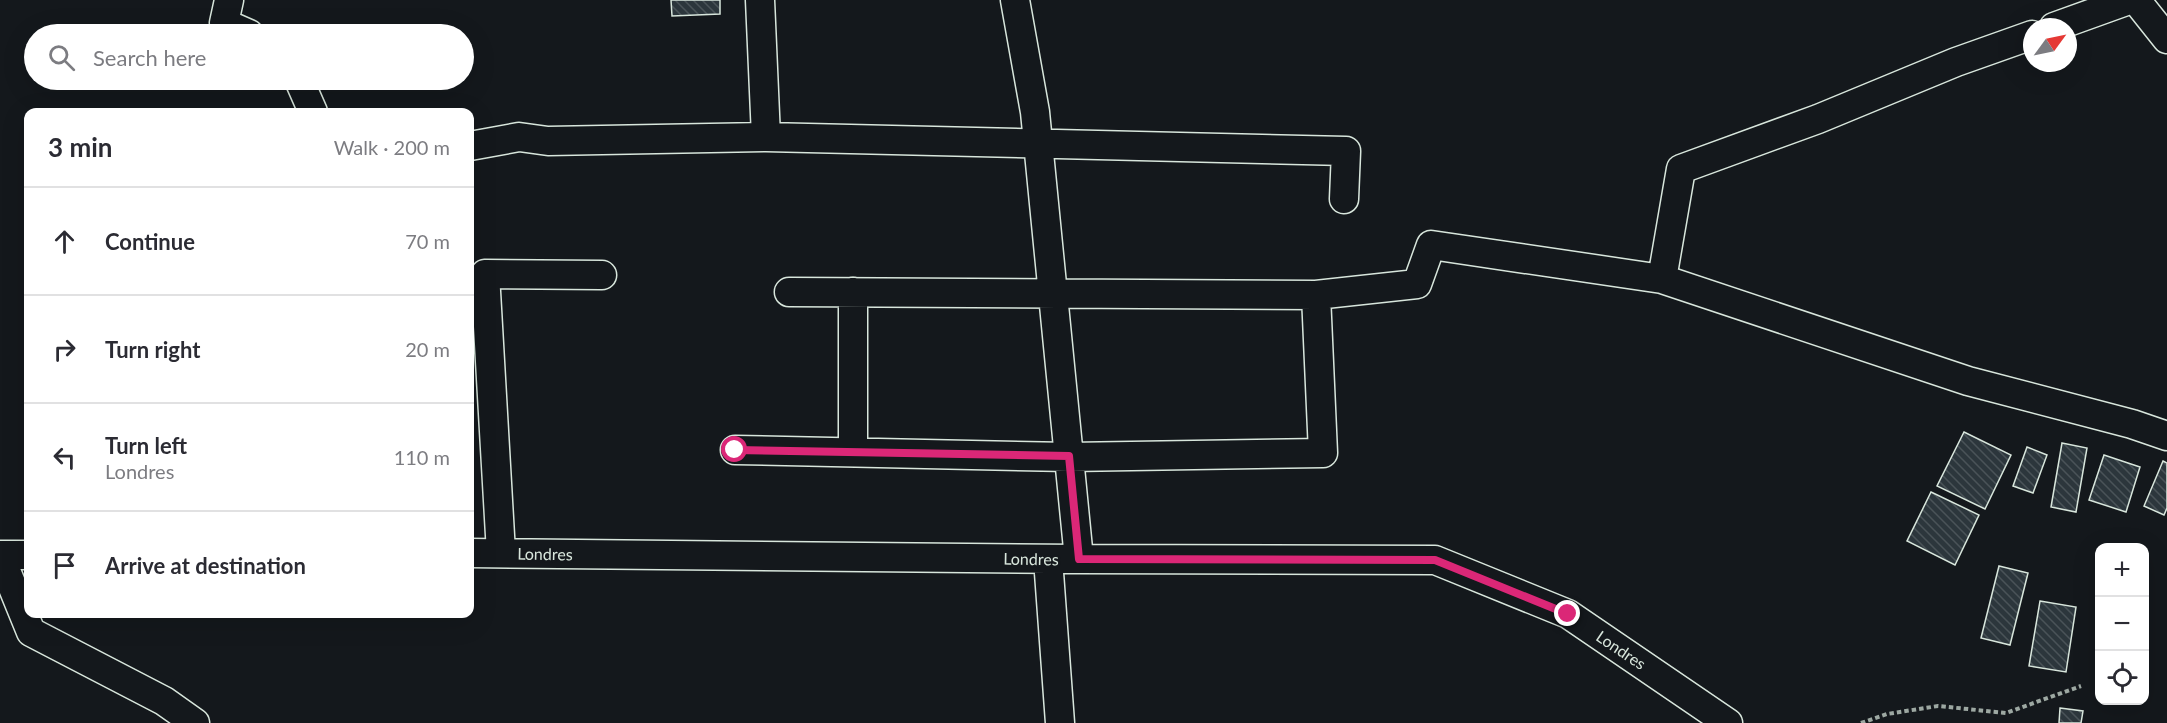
<!DOCTYPE html>
<meta charset="utf-8">
<style>
:root{--surface:#fff;--page:#f2f2f3;--text:#2b2b33;--muted:#7c7c81;--line:#e1e1e2}
body{margin:0;font-family:Lato,sans-serif;background:var(--page);color:var(--text)}
.controls{position:absolute;right:18px;bottom:18px;display:grid;overflow:hidden;border-radius:12px;box-shadow:0 6px 24px #0002}
.controls button{width:54px;height:54px;display:grid;place-items:center;padding:0;border:0;border-bottom:2px solid var(--line);background:var(--surface);color:var(--text);font:30px sans-serif}
.compass{position:absolute;left:2023px;top:18px;width:54px;height:54px;border-radius:50%;background:var(--surface);box-shadow:0 6px 24px #0002;rotate:57deg}
.stop{position:absolute;width:18px;height:18px;margin:-14px;border:4px solid #db2777;border-radius:50%;background:#fff}
.stop.end{background:#db2777;border-color:#fff;box-shadow:0 2px 6px #0008}
.list{margin:0;padding:0;list-style:none}
h2{display:flex;justify-content:space-between;align-items:center;height:78px;margin:0;padding:0 24px;font-size:26px}
h2 small{font-size:20px;font-weight:400;color:var(--muted)}
.list li{display:grid;grid-template-columns:39px 1fr auto;gap:18px;align-items:center;box-sizing:border-box;height:108px;padding:0 24px;border-top:2px solid var(--line)}
.list b{display:block;font-size:22px;white-space:nowrap}
.list p{margin:0;font-size:20px;white-space:nowrap;color:var(--muted)}
.list em{font-size:20px;font-style:normal;color:var(--muted)}
.icon{flex:none;width:33px;height:33px;fill:none;stroke:currentColor;stroke-width:2;stroke-linecap:round;stroke-linejoin:round}
.map{position:relative;flex:none;width:2167px;height:723px;overflow:hidden}
.search{position:absolute;background:var(--surface);box-shadow:0 6px 24px #0002;left:24px;top:24px;width:450px;height:66px;display:flex;align-items:center;gap:15px;box-sizing:border-box;padding:0 21px;border-radius:33px;color:var(--muted);font-size:22px}
.panel{position:absolute;background:var(--surface);box-shadow:0 6px 24px #0002;left:24px;top:108px;width:450px;height:510px;border-radius:12px}
.map>svg:first-child{display:block}
.building{fill:url(#building-back-hatch);stroke:#d8e6dc;stroke-width:1.5}
.lines{fill:none;stroke-linecap:round;stroke-linejoin:round}
.minor-casing{stroke:#d8e6dc;stroke-width:31}
.path{stroke:#9da8a2;stroke-width:4;stroke-dasharray:4.5 3;stroke-linecap:butt}
.minor{stroke:#14181c;stroke-width:28}
.route{stroke:#db2777;stroke-width:8}
.labels{text-anchor:middle;stroke-width:4.5;stroke-linejoin:round;paint-order:stroke}
.street-label{font-size:16px;fill:#d8e6dc;stroke:#14181c}
</style>
<div class="map">
<svg width="2167" height="723" viewBox="0 0 2167 723">
<defs>
<pattern id="building-back-hatch" width="6" height="6" patternUnits="userSpaceOnUse" patternTransform="scale(1.5)"><rect width="6" height="6" fill="#2c363c"/><path d="M-1 5l2 2M0 0l6 6M5-1l2 2" fill="none" stroke="#4a5358"/></pattern>
</defs>
<rect width="100%" height="100%" fill="#14181c"/>
<!-- building -->
<path class="building" d="M671,0H720V14L672,16Z
M1964,432L2011,455L1985,509L1937,486Z
M2062,443L2087,448L2076,512L2051,507Z
M2027,447L2047,455L2033,493L2013,486Z
M2104,455L2140,467L2126,512L2089,500Z
M2163,461L2167,463V508L2164,515L2144,506Z
M1931,492L1979,515L1955,565L1907,541Z
M1999,566L2028,573L2010,645L1981,638Z
M2040,601L2076,607L2066,672L2029,666Z
M2060,708L2083,711L2081,723H2059Z"/>
<g class="lines">
<defs>
<path id="minor" d="M229,0L224,23L249,34
M760,0L766,137L1346,151L1344,199
M1015,0L1035,112L1079,559
M2136,0L2167,39
M2054,27L2129,0
M2032,35L1956,62L1818,119L1681,169L1662,279L1968,381L2132,424L2167,436
M299,80L313,112
M470,146L519,137L548,141L766,137
M789,292L1316,295L1417,284L1431,245L1662,279
M735,450L1069,457L1323,453L1316,295
M853,452V292
M470,553L1079,559L1435,560L1568,614L1728,723
M501,553L485,274L602,275
M0,555H28
M0,556L31,632L164,701L195,723
M1048,559L1060,723"/>
</defs>
<!-- minor casing -->
<use href="#minor" class="minor-casing"/>
<!-- path -->
<path class="path" d="M1861,723L1887,714L1938,706L2006,713L2081,686"/>
<!-- minor -->
<use href="#minor" class="minor"/>
</g>
<g class="lines">
<!-- route -->
<path class="route" d="M735,450L1069,456L1079,559L1435,560L1568,614"/>
</g>
<g class="labels">
<!-- street labels -->
<g class="street-label">
<text transform="translate(545 554) rotate(1)" y="6">Londres</text>
<text transform="translate(1031 559) rotate(1)" y="6">Londres</text>
<text transform="translate(1621 650) rotate(34)" y="6">Londres</text>
</g>
</g>
</svg>
<div class="controls">
<button>+</button>
<button>−</button>
<button><svg class="icon" aria-label="locate" viewBox="0 0 24 24"><circle cx="12" cy="12" r="6"/><path d="M12 2v4M12 18v4M2 12h4M18 12h4"/></svg></button>
</div>
<svg class="compass" viewBox="-18 -18 36 36"><path d="M0-13l5 13h-10z" fill="#e53935"/><path d="M0 13l5-13h-10z" fill="#7c7c81"/></svg>
<div class="stop" style="left:735px;top:450px"></div>
<div class="stop end" style="left:1568px;top:614px"></div>
<div class="search"><svg class="icon" aria-label="search" viewBox="0 0 24 24"><circle cx="10" cy="10" r="6"/><path d="M15 15l6 6"/></svg>Search here</div>
<section class="panel">
<h2>3 min<small>Walk · 200 m</small></h2>
<ul class="list">
<li><svg class="icon" aria-label="ahead" viewBox="0 0 24 24"><path d="M12 20V5M6 11l6-6 6 6"/></svg><div><b>Continue</b></div><em>70 m</em></li>
<li><svg class="icon" aria-label="right" viewBox="0 0 24 24"><path d="M7 20v-9h11M14 6l5 5-5 5"/></svg><div><b>Turn right</b></div><em>20 m</em></li>
<li><svg class="icon" aria-label="left" viewBox="0 0 24 24"><path d="M17 20v-9H6M10 6l-5 5 5 5"/></svg><div><b>Turn left</b><p>Londres</p></div><em>110 m</em></li>
<li><svg class="icon" aria-label="arrive" viewBox="0 0 24 24"><path d="M6 21V4h12l-3 4 3 4H6"/></svg><div><b>Arrive at destination</b></div></li>
</ul>
</section>
</div>
